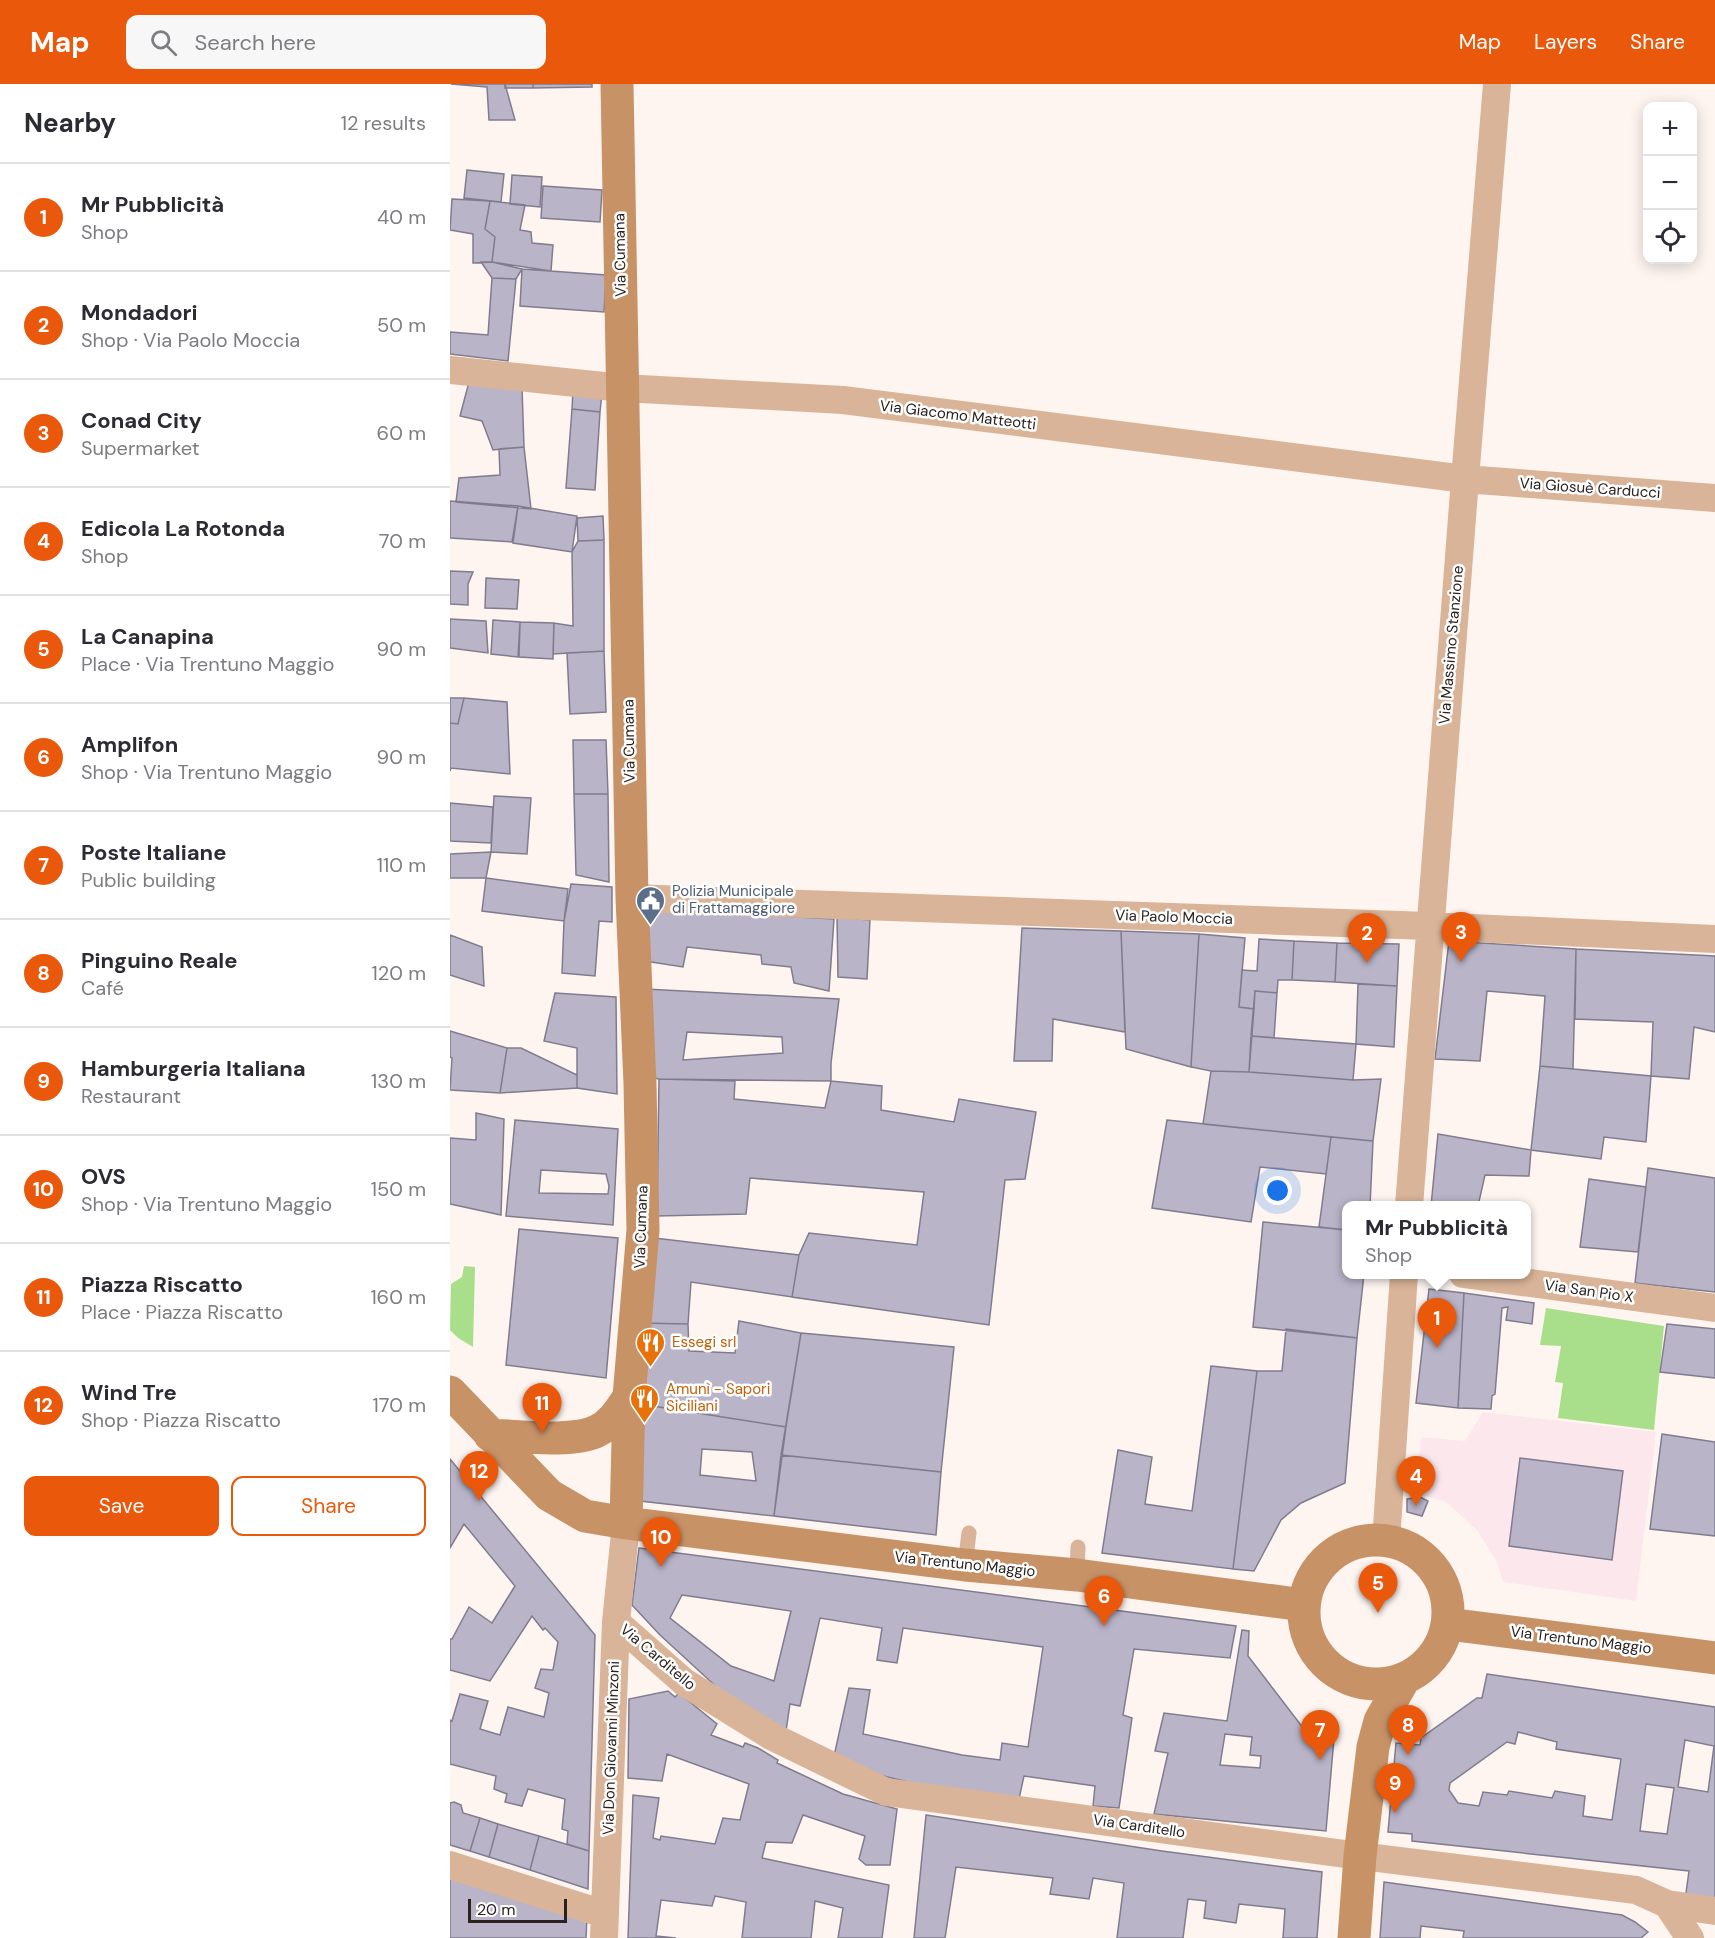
<!DOCTYPE html>
<meta charset="utf-8">
<style>
:root{--surface:#fff;--page:#f7f7f7;--text:#2b2b33;--muted:#7c7c81;--line:#e1e1e2;--accent:#ea580c}
body{margin:0;font-family:"DM Sans",sans-serif;background:var(--page);color:var(--text)}
.controls{position:absolute;right:18px;top:18px;display:grid;overflow:hidden;border-radius:12px;box-shadow:0 3px 15px #0003}
.controls button{width:54px;height:54px;display:grid;place-items:center;padding:0;border:0;border-bottom:2px solid var(--line);background:var(--surface);color:var(--text);font:30px sans-serif}
.scale{position:absolute;left:18px;bottom:15px;width:99px;box-sizing:border-box;padding-left:6px;border:3px solid #2a221f;border-top:0;font-size:16px;line-height:21px;white-space:nowrap;color:#2a221f;-webkit-text-stroke:4px #fff;paint-order:stroke}
.you{position:absolute;left:828px;top:1107px;width:21px;height:21px;margin:-15px;border:4px solid #fff;border-radius:50%;background:#1a73e8;box-shadow:0 0 0 9px #1a73e833}
.badge{display:grid;place-items:center;width:39px;height:39px;border-radius:50%;background:var(--accent);color:#fff;font-size:20px;font-weight:700}
.pin{position:absolute;translate:-50% -50px;filter:drop-shadow(0 2px 3px #0008)}
.pin::after{content:'';position:absolute;top:32px;width:21px;height:18px;background:inherit;clip-path:polygon(0 0,100% 0,50% 100%)}
.popup{position:absolute;left:892px;top:1117px;width:189px;height:78px;box-sizing:border-box;display:grid;place-content:center;border-radius:12px;background:var(--surface);filter:drop-shadow(0 2px 4px #0005);font-size:20px;white-space:nowrap;color:var(--muted)}
.popup b{font-size:22px;color:var(--text)}
.popup::after{content:'';position:absolute;left:50%;top:100%;margin-left:-12px;border:12px solid transparent;border-top-color:var(--surface)}
.list{margin:0;padding:0;list-style:none}
h2{display:flex;justify-content:space-between;align-items:center;height:78px;margin:0;padding:0 24px;font-size:26px}
h2 small{font-size:20px;font-weight:400;color:var(--muted)}
.list li{display:grid;grid-template-columns:39px 1fr auto;gap:18px;align-items:center;box-sizing:border-box;height:108px;padding:0 24px;border-top:2px solid var(--line)}
.list b{display:block;font-size:22px;white-space:nowrap}
.list p{margin:0;font-size:20px;white-space:nowrap;color:var(--muted)}
.list em{font-size:20px;font-style:normal;color:var(--muted)}
.actions{display:flex;gap:12px;padding:18px 24px}
.actions a{flex:1;padding:14px 0;border:2px solid var(--accent);border-radius:12px;text-align:center;font-size:21px;color:var(--accent)}
.actions .main{background:var(--accent);color:#fff}
.icon{flex:none;width:33px;height:33px;fill:none;stroke:currentColor;stroke-width:2;stroke-linecap:round;stroke-linejoin:round}
.map{position:relative;flex:none;width:1265px;height:1854px;overflow:hidden}
header{display:flex;align-items:center;gap:36px;box-sizing:border-box;height:84px;padding:0 30px;background:var(--accent);color:#fff}
header strong{font-size:28px}
nav{display:flex;gap:33px;margin-inline-start:auto;font-size:21px}
.search{width:420px;height:54px;background:var(--page);display:flex;align-items:center;gap:15px;box-sizing:border-box;padding:0 21px;border-radius:12px;color:var(--muted);font-size:22px}
main{display:flex}
aside{flex:1;background:var(--surface)}
.map>svg:first-child{display:block}
.education{fill:#fce7ed}
.green{fill:#a9df8a}
.building{fill:#b9b4c8;stroke:#807c8e;stroke-width:1.5;fill-rule:evenodd}
.lines{fill:none;stroke-linecap:round;stroke-linejoin:round}
.lane{stroke:#d9b498;stroke-width:15}
.street{stroke:#d9b498;stroke-width:28}
.secondary{stroke:#c89267;stroke-width:33}
.labels{text-anchor:middle;stroke-width:5;stroke-linejoin:round;paint-order:stroke}
.street-label{font-size:15px;fill:#2a221f;stroke:#fff}
.service-label{font-size:15px;fill:#4e5e75;stroke:#fff;text-anchor:start}
.food-label{font-size:15px;fill:#c56008;stroke:#fff;text-anchor:start}
</style>
<header>
<strong>Map</strong>
<div class="search"><svg class="icon" aria-label="search" viewBox="0 0 24 24"><circle cx="10" cy="10" r="6"/><path d="M15 15l6 6"/></svg>Search here</div>
<nav><a>Map</a><a>Layers</a><a>Share</a></nav>
</header>
<main>
<aside>
<h2>Nearby<small>12 results</small></h2>
<ul class="list">
<li><span class="badge">1</span><div><b>Mr Pubblicità</b><p>Shop</p></div><em>40 m</em></li>
<li><span class="badge">2</span><div><b>Mondadori</b><p>Shop · Via Paolo Moccia</p></div><em>50 m</em></li>
<li><span class="badge">3</span><div><b>Conad City</b><p>Supermarket</p></div><em>60 m</em></li>
<li><span class="badge">4</span><div><b>Edicola La Rotonda</b><p>Shop</p></div><em>70 m</em></li>
<li><span class="badge">5</span><div><b>La Canapina</b><p>Place · Via Trentuno Maggio</p></div><em>90 m</em></li>
<li><span class="badge">6</span><div><b>Amplifon</b><p>Shop · Via Trentuno Maggio</p></div><em>90 m</em></li>
<li><span class="badge">7</span><div><b>Poste Italiane</b><p>Public building</p></div><em>110 m</em></li>
<li><span class="badge">8</span><div><b>Pinguino Reale</b><p>Café</p></div><em>120 m</em></li>
<li><span class="badge">9</span><div><b>Hamburgeria Italiana</b><p>Restaurant</p></div><em>130 m</em></li>
<li><span class="badge">10</span><div><b>OVS</b><p>Shop · Via Trentuno Maggio</p></div><em>150 m</em></li>
<li><span class="badge">11</span><div><b>Piazza Riscatto</b><p>Place · Piazza Riscatto</p></div><em>160 m</em></li>
<li><span class="badge">12</span><div><b>Wind Tre</b><p>Shop · Piazza Riscatto</p></div><em>170 m</em></li>
</ul>
<div class="actions"><a class="main">Save</a><a>Share</a></div>
</aside>
<div class="map">
<svg width="1265" height="1854" viewBox="0 0 1265 1854">
<rect width="100%" height="100%" fill="#fef5f1"/>
<!-- education -->
<path class="education" d="M1033,1328L1206,1348L1186,1517L1053,1498L1046,1476L1027,1446L996,1418L966,1409L971,1353L1015,1357Z"/>
<!-- green -->
<path class="green" d="M14,1182L25,1183L23,1263L8,1254L0,1246L1,1200L12,1193Z
M1096,1224L1214,1242L1204,1346L1108,1334L1113,1299L1105,1298L1111,1262L1090,1261Z"/>
<!-- building -->
<path class="building" d="M1,0H55L65,36H39L37,3Z
M55,0H83V4H55Z
M83,0H142V3L83,4Z
M17,86L54,90L51,118L14,114Z
M62,91L92,93L90,123L60,120Z
M93,102L152,106L150,138L91,134Z
M2,115L40,117L35,145L45,153L42,178L23,179V150L0,146Z
M40,117L75,121L70,146L81,148L82,159L103,161L101,187L42,178L45,153L35,145Z
M31,178H42L72,185L66,195L42,194Z
M72,185L156,191L154,228L70,222Z
M42,194L66,195L58,277L0,270V248L38,251Z
M19,298L72,304L74,363L43,366L32,337L10,332Z
M123,306L152,309L150,328L122,325Z
M122,325L150,328L145,406L116,404Z
M74,363L81,425L6,418L9,394L50,391L49,365Z
M0,417L68,422L62,458L0,454Z
M68,422L127,432L122,468L63,459Z
M153,432L154,456L128,457L127,434Z
M154,456V567L103,570L104,539L123,542L122,468L128,457Z
M0,487L23,488L18,500V521L0,520Z
M36,494L69,496L67,525L35,524Z
M0,535L36,537L38,569L0,564Z
M43,536L70,538L68,573L41,570Z
M70,538L104,539L103,575L69,573Z
M154,567L156,628L120,630L117,569Z
M0,614H14L8,640L0,639Z
M14,614L57,618L60,690L1,684L0,687V639L8,640Z
M123,656H156L158,710H124Z
M124,710H158L159,798L126,791Z
M44,712L81,714L77,770L41,768Z
M0,719L43,723L41,759L0,757Z
M41,768L36,794H0V770Z
M36,794L118,805L114,837L32,827Z
M121,800L162,803V838L149,837L145,892L112,889L114,837Z
M191,824L384,835L379,907L344,899L341,883L312,880L311,871L237,863L233,883L195,877Z
M387,833L420,836L417,895L388,893Z
M572,844L671,847L675,948L603,935L602,977H564Z
M671,847L749,850L741,983L676,965Z
M749,850L795,854L789,923L804,925L799,988L761,987L741,983Z
M0,851L32,863L34,902L0,891Z
M809,855L844,857L842,896H828L827,909L805,907L804,925L789,923L792,886L807,887Z
M844,857L887,859L885,898L842,896Z
M999,857L1126,865L1123,985L1090,982L1095,912L1037,907L1030,977L985,975Z
M887,859L949,860L947,902L885,898Z
M1126,865L1265,872V948L1244,943L1239,995L1201,992L1203,938L1125,935Z
M908,900L947,902L944,963L906,960Z
M195,905L389,915L381,979V997L209,995L194,992ZM237,948L332,953L333,969L233,976Z
M805,907L827,909L824,954L801,952Z
M105,909L166,913L167,1010L127,1004V964L94,957Z
M0,947L57,964L50,1009L0,1006L2,974L0,973Z
M801,952L906,960L903,996L799,988Z
M57,964H71L127,991V1004L50,1009Z
M1090,982L1201,992L1196,1058L1154,1053L1151,1075L1081,1066Z
M761,987L799,988L903,996L931,995L923,1057L753,1040Z
M209,995L285,997L284,1015L375,1024L381,997L432,1002L431,1026L504,1038L509,1015L586,1028L575,1095L555,1096L539,1241L342,1213L349,1171L359,1149L467,1161L474,1108L300,1094L296,1130L207,1132Z
M26,1029L54,1035L51,1131L0,1120V1054L26,1056Z
M65,1036L168,1045L163,1141L56,1132ZM91,1086L156,1090L159,1102L158,1110L89,1109Z
M717,1036L881,1053L876,1090L810,1083L801,1138L702,1124Z
M988,1050L1081,1066L1079,1092L1035,1091L1028,1122H981Z
M881,1053L923,1057L920,1122H897V1146L869,1143Z
M1198,1084L1265,1094V1208L1185,1199Z
M1139,1095L1196,1103L1188,1168L1130,1163Z
M813,1138L897,1146V1190H914L907,1254L803,1243Z
M69,1145L168,1154L156,1294L56,1281Z
M196,1153L349,1171L342,1213L241,1198L238,1240L190,1239Z
M979,1205L1014,1209L1008,1324L966,1319Z
M1014,1209L1084,1219L1082,1240L1056,1236L1058,1223L1052,1224L1045,1310L1042,1312L1041,1325L1008,1324Z
M289,1237L351,1249L336,1343L184,1319L190,1239L238,1240L239,1267L285,1269Z
M1217,1240L1265,1245V1294L1210,1288Z
M836,1245L907,1254L895,1399L851,1419L831,1436L804,1487L783,1485L807,1287H832Z
M351,1249L504,1263L491,1388L331,1371Z
M761,1282L807,1287L783,1485L652,1469L668,1366L702,1373L695,1420L742,1427Z
M184,1319L336,1343L324,1432L181,1416ZM252,1365L302,1368L306,1397L250,1391Z
M1212,1350L1265,1358V1452L1200,1445Z
M331,1371L491,1388L486,1451L324,1432Z
M1070,1374L1173,1387L1162,1476L1059,1462Z
M0,1375L145,1551L139,1767L117,1760L118,1747L112,1745L115,1715L78,1705L72,1722L55,1718L57,1710L44,1705L46,1692L0,1680V1636L2,1637L10,1610L38,1617L30,1645L50,1651L58,1623L94,1633L99,1609L85,1604L91,1585L103,1586L108,1558L95,1544L93,1546L82,1532L40,1597L0,1586V1555H2L19,1523L42,1539L65,1502L14,1440L0,1464Z
M970,1413L978,1417L972,1432L957,1428V1415Z
M189,1464L786,1542L780,1574L684,1565L673,1631L682,1634L669,1724L643,1722L645,1702L574,1692L569,1715L462,1699L409,1686L384,1672L399,1604L420,1606L413,1650L512,1671L550,1676L552,1659L578,1663L593,1563L453,1544L447,1579L427,1576L432,1544L370,1534L350,1622L340,1620L336,1647L273,1609L210,1551L182,1521ZM232,1511L341,1527L324,1597L281,1582L220,1534Z
M792,1546L799,1547L798,1572L857,1649L884,1654L876,1747L704,1730L718,1669L705,1667L714,1629L777,1637ZM775,1650L802,1653L800,1671L811,1672L810,1684L770,1681Z
M1037,1590L1265,1623V1820L1235,1816L1239,1787L962,1757V1750L938,1748L946,1659L970,1661L971,1654L1027,1614H1032ZM1068,1648L1107,1658L1106,1665L1171,1675L1162,1736L1133,1732L1135,1712L1105,1707L1102,1714L1059,1707L1057,1711L1033,1708L1029,1722L1008,1719L999,1706L1000,1699L1057,1658L1065,1660ZM1235,1656L1264,1662L1258,1708L1228,1703ZM1196,1700L1224,1704L1217,1750L1190,1747Z
M218,1607L225,1613L229,1609L267,1640L261,1651L293,1663L295,1659L308,1664L328,1676L327,1679L393,1710L447,1725L440,1781H416L409,1775L415,1752L353,1731L342,1759L316,1758L312,1774L439,1801L432,1854H388L393,1824L365,1817L361,1854H292L296,1818L265,1812L262,1822L211,1816L206,1852L226,1854H178L183,1711L209,1714L203,1754L210,1756L211,1752L265,1760L273,1734L290,1736L299,1700L217,1670L212,1697L178,1694L179,1615Z
M4,1718L11,1721L13,1729L30,1734L20,1767L0,1761V1719Z
M476,1731L712,1767L872,1788L867,1854H833L835,1825L789,1820L786,1839L754,1834L756,1817L738,1815L733,1854H667L674,1799L643,1794L639,1815L600,1810L603,1794L506,1783L495,1854H464Z
M30,1734L48,1740L39,1773L20,1767Z
M48,1740L89,1752L80,1786L39,1773Z
M89,1752L139,1767L138,1805L80,1786Z
M0,1791L137,1833L136,1854H0Z
M934,1798L1172,1831L1185,1838L1198,1848L1191,1854H1013L1014,1847L971,1842L970,1854H930Z"/>
<g class="lines">
<!-- lane -->
<path class="lane" d="M515,1481L519,1449
M627,1491L628,1463"/>
<!-- street -->
<path class="street" d="M0,286L173,304L393,316L1015,395L1265,414
M182,814L979,842L1265,855
M959,1122L1015,395L1047,0
M1013,1190L1265,1224
M936,1457L954,1190
M166,1538L234,1598L323,1653L436,1708L910,1772L1186,1806L1217,1820L1240,1854
M0,1781L154,1830
M1217,1820L1265,1827
M154,1854L166,1538L176,1439"/>
<!-- secondary -->
<path class="secondary" d="M167,0L182,814L190,1000L193,1146L179,1313L176,1439
M0,1308L99,1411L135,1432L176,1439L515,1481L627,1491L854,1521
M40,1351C68,1352 124,1359 147,1347C162,1340 170,1326 179,1313
M854 1528a72 72 0 1 1 144 0a72 72 0 1 1-144 0Z
M998,1540L1265,1574
M904,1854L910,1772L923,1663L930,1637L954,1595"/>
</g>
<!-- icons -->
<defs>
<symbol id="civic-pin" viewBox="-11 -11 22 30"><path d="M0 17L-7.5 6A9.5 9.5 0 1 1 7.5 6Z" fill="#5c6f8a" stroke="#fff"/><path d="M-.6-6.5H3V-4.5H.6V-3L4-1V1h2V6H-6V1h2V-1L-.6-3ZM-1.2 2.5V6h2.4V2.5Z" fill="#fff"/></symbol>
<symbol id="restaurant-pin" viewBox="-11 -11 22 30"><path d="M0 17L-7.5 6A9.5 9.5 0 1 1 7.5 6Z" fill="#e8710a" stroke="#fff"/><path d="M-5-6h1v4h1v-4h1v4h1v-4h1v5L-1.5 .5V6h-2V.5L-5-1ZM5-6V6H3V1.5H1.5Q1.5-4 5-6Z" fill="#fff"/></symbol>
</defs>
<g fill-rule="evenodd">
<use href="#civic-pin" x="184" y="800" width="33" height="45"/>
<use href="#restaurant-pin" x="184" y="1242" width="33" height="45"/>
<use href="#restaurant-pin" x="178" y="1298" width="33" height="45"/>
</g>
<g class="labels">
<!-- street labels -->
<g class="street-label">
<text transform="translate(170 171) rotate(-91)" y="5">Via Cumana</text>
<text transform="translate(508 331) rotate(7)" y="5">Via Giacomo Matteotti</text>
<text transform="translate(1140 404) rotate(4)" y="5">Via Giosuè Carducci</text>
<text transform="translate(1001 561) rotate(-85)" y="5">Via Massimo Stanzione</text>
<text transform="translate(179 657) rotate(-91)" y="5">Via Cumana</text>
<text transform="translate(724 833) rotate(2)" y="5">Via Paolo Moccia</text>
<text transform="translate(191 1143) rotate(-88)" y="5">Via Cumana</text>
<text transform="translate(1139 1207) rotate(8)" y="5">Via San Pio X</text>
<text transform="translate(515 1480) rotate(6)" y="5">Via Trentuno Maggio</text>
<text transform="translate(1131 1556) rotate(7)" y="5">Via Trentuno Maggio</text>
<text transform="translate(208 1573) rotate(40)" y="5">Via Carditello</text>
<text transform="translate(161 1664) rotate(-88)" y="5">Via Don Giovanni Minzoni</text>
<text transform="translate(689 1742) rotate(8)" y="5">Via Carditello</text>
</g>
<!-- service labels -->
<g class="service-label">
<text x="222" y="812">Polizia Municipale<tspan x="222" dy="17">di Frattamaggiore</tspan></text>
</g>
<!-- food labels -->
<g class="food-label">
<text x="222" y="1263">Essegi srl</text>
<text x="216" y="1310">Amunì - Sapori<tspan x="216" dy="17">Siciliani</tspan></text>
</g>
</g>
</svg>
<div class="controls">
<button>+</button>
<button>−</button>
<button><svg class="icon" aria-label="locate" viewBox="0 0 24 24"><circle cx="12" cy="12" r="6"/><path d="M12 2v4M12 18v4M2 12h4M18 12h4"/></svg></button>
</div>
<div class="scale">20 m</div>
<div class="you"></div>
<div class="pin badge" style="left:987px;top:1264px">1</div>
<div class="popup"><b>Mr Pubblicità</b>Shop</div>
<div class="pin badge" style="left:917px;top:879px">2</div>
<div class="pin badge" style="left:1011px;top:878px">3</div>
<div class="pin badge" style="left:966px;top:1422px">4</div>
<div class="pin badge" style="left:928px;top:1529px">5</div>
<div class="pin badge" style="left:654px;top:1542px">6</div>
<div class="pin badge" style="left:870px;top:1676px">7</div>
<div class="pin badge" style="left:958px;top:1671px">8</div>
<div class="pin badge" style="left:945px;top:1729px">9</div>
<div class="pin badge" style="left:211px;top:1483px">10</div>
<div class="pin badge" style="left:92px;top:1349px">11</div>
<div class="pin badge" style="left:29px;top:1417px">12</div>
</div>
</main>
